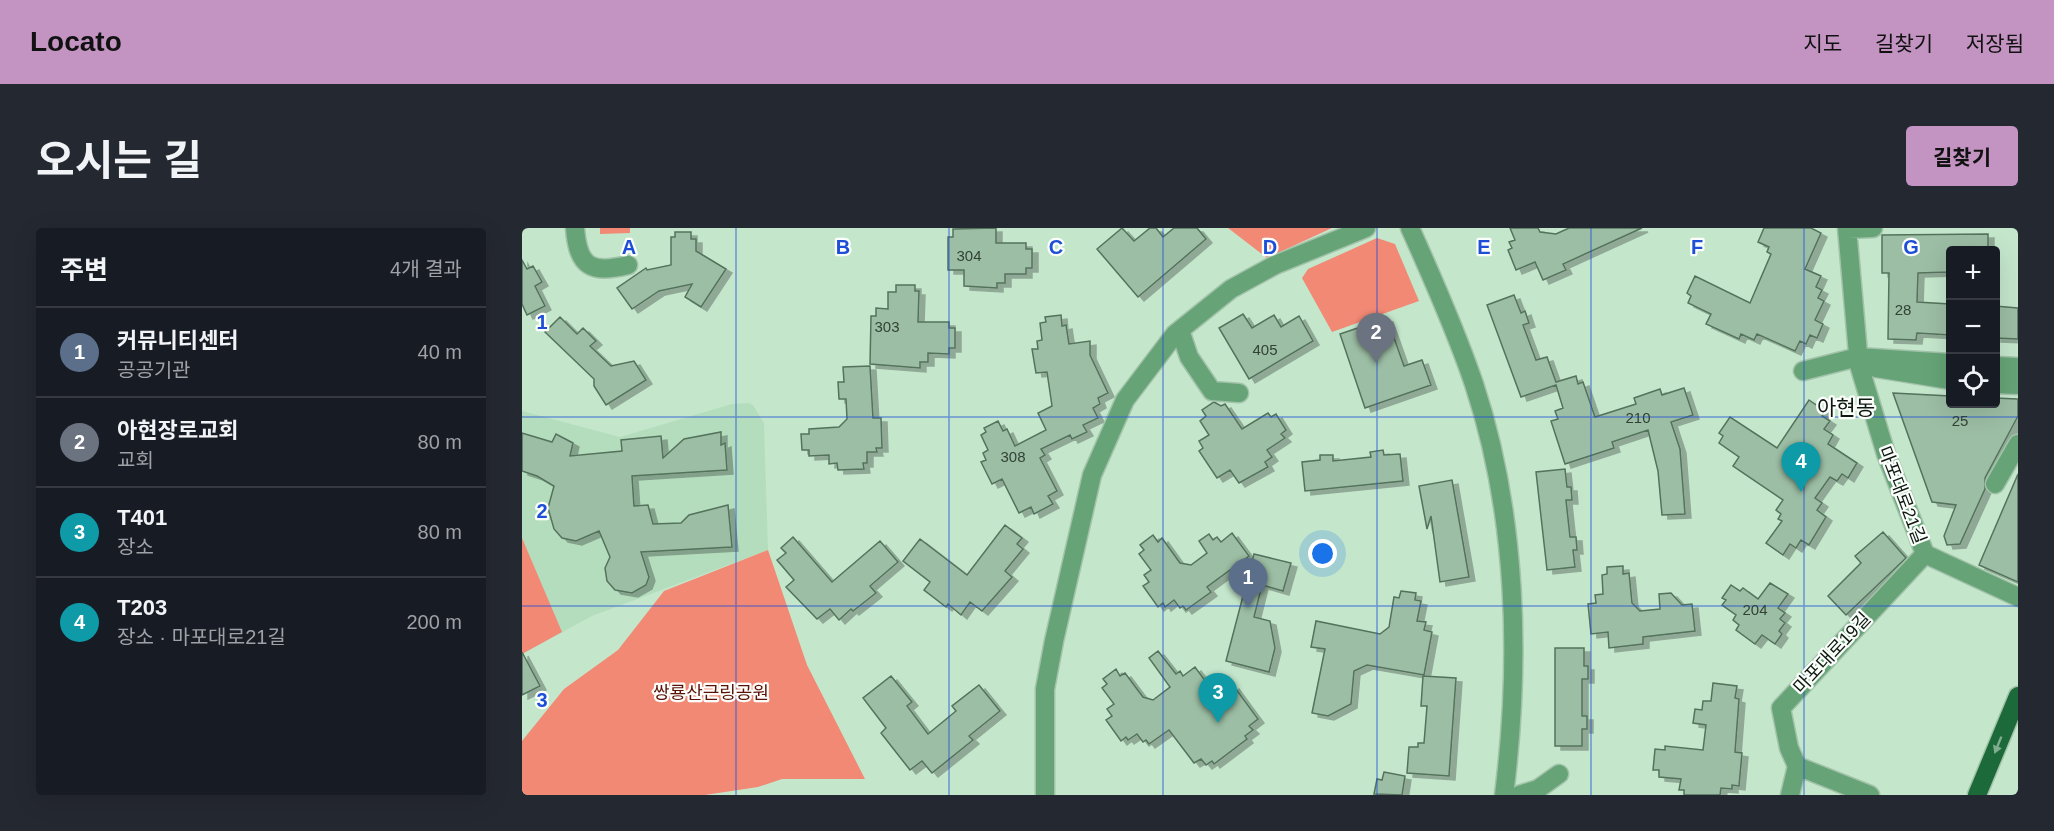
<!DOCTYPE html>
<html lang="ko">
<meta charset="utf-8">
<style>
:root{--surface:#171b24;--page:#242831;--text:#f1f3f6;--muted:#9ea1a6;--line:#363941;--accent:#c393c2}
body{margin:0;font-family:Arial,"Noto Sans KR",sans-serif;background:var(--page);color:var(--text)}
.controls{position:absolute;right:18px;top:18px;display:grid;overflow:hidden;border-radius:6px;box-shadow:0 6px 24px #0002}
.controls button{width:54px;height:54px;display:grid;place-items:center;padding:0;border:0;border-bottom:2px solid var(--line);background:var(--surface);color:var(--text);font:30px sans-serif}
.you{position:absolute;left:801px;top:326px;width:21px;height:21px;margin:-15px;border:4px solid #fff;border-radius:50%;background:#1a73e8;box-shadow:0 0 0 9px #1a73e833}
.badge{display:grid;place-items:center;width:39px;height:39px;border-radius:50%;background:var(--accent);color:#fff;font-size:20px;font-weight:700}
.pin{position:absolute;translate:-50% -50px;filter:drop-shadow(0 2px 3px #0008)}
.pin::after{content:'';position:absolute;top:32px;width:21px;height:18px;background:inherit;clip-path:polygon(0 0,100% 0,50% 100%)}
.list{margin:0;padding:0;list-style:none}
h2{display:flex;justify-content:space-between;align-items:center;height:78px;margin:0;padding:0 24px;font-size:26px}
h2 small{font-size:20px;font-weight:400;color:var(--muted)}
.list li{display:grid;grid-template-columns:39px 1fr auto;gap:18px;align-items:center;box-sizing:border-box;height:90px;padding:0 24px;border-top:2px solid var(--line)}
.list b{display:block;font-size:22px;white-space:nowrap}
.list p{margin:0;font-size:20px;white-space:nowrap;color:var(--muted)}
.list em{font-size:20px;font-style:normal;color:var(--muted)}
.icon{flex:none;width:33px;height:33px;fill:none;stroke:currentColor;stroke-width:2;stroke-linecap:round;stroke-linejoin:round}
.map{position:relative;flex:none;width:1496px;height:567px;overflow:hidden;border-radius:6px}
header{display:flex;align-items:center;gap:36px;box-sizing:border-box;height:84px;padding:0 30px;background:var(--accent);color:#111}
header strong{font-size:28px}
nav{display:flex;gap:33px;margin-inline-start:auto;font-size:21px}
.intro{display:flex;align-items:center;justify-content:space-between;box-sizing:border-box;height:144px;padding:0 36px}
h1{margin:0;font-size:42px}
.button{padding:15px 27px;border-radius:6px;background:var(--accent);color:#111;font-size:21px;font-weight:700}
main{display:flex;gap:36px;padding:0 36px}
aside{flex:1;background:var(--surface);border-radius:6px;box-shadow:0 6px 24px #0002}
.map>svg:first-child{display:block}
.built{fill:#b4ddbd}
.green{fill:#f28975}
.building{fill:#9cbea4;stroke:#54735c;stroke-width:1.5;filter:url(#shadow)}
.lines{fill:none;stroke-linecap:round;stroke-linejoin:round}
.minor-casing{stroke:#a3c2aa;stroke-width:21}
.major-casing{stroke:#a3c2aa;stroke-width:21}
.minor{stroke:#66a477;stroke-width:18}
.major{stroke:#1c6939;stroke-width:18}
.oneway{fill:#80ac90}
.grid{fill:none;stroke:#1d4ed8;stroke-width:1.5;stroke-opacity:0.55}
.labels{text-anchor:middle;stroke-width:4.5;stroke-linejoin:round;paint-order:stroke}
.number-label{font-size:15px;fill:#314235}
.street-label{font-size:18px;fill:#0d1910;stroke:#fbfefb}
.park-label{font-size:18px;fill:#5b1207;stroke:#fbfefb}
.quarter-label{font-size:21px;fill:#0d1910;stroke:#fbfefb}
.grid-label{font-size:20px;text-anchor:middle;font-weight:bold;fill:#1d4ed8;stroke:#fbfefb;stroke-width:4.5;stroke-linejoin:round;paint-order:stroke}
</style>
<header>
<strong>Locato</strong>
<nav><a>지도</a><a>길찾기</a><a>저장됨</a></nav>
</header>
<div class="intro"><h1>오시는 길</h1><a class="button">길찾기</a></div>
<main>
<aside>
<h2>주변<small>4개 결과</small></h2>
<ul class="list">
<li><span class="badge" style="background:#5c6f8a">1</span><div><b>커뮤니티센터</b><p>공공기관</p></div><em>40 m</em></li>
<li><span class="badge" style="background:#6b7280">2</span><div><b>아현장로교회</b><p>교회</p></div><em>80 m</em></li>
<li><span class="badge" style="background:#0f9aa8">3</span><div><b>T401</b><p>장소</p></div><em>80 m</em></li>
<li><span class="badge" style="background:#0f9aa8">4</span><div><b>T203</b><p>장소 · 마포대로21길</p></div><em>200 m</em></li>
</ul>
</aside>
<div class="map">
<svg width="1496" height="567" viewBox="0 0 1496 567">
<defs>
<filter id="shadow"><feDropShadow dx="6" dy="4" stdDeviation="0" flood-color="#0004"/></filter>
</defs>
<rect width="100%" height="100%" fill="#c4e7cc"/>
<!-- built -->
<path class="built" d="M226,175L231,177L242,195L246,322L70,388L0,426V183L98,209L210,176Z"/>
<!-- green -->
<path class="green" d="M78,0H108V5L78,6Z
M706,0H810L745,30Z
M855,10L873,16L897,73L810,104L780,50L786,41Z
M0,310L40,404L0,426Z
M246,322L285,437L343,551H260L236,559L183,567H0V513L42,461L96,422L142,363Z"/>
<!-- building -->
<path class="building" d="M474,0V15H504V21H510V40H504V46H483V55H475V60L442,58V42H426V9H431V1Z
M600,0L612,13L628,0H634L641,9L652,0H675L684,11L616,69L575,21Z
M988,0H1016L1018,4L1034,6L1047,0H1120L1041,36L1044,42L1021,52L1013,34L994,42L986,22L990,20L987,14L993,12Z
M1242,0H1289L1299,5L1283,41L1299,48L1294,59L1300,62L1296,70L1302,73L1293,92L1301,96L1295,110L1288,107L1284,116L1278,113L1273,123L1235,106L1232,112L1219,106L1217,111L1184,96L1189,86L1166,75L1169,68L1165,65L1173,48L1228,75L1249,26L1245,24L1247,19L1236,14Z
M153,4H169V11H174V23L204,41L179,79L163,69L170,56L137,63L110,81L95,60L124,40L125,42L149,37V9H153Z
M1466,6V22H1428V44L1396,45L1395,74L1428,76V107L1395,105L1394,112L1366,111L1367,45H1360V7Z
M0,32L5,41L11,38L20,54L13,58L23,78L5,87L0,76Z
M374,57H393V63H397L396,94H427V100H433V120H427V126L406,125V134H398V140L348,136L349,88H354V80L366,81V64H374Z
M992,67L999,85L1003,83L1007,95L1001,97L1014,132L1025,129L1034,154L1054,148L1056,156L1061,154L1073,189L1114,176L1112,170L1138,161L1140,167L1162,160L1171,187L1149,194L1158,221L1163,286L1140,287L1136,243L1126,202L1090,214L1092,220L1043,236L1029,193L1036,191L1033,183L1041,180L1034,157L999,169L965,77Z
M1473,78L1496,80V111L1473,110Z
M721,86L730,100L752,87L759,99L777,88L791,113L727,151L697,100Z
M539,87L540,98L544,97L547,116L568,113V127L586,165L576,170L578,176L571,180L576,190L561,197L565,204L550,211L548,207L519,221L523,227L518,230L535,263L526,268L531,276L512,286L509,279L497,285L480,251L470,256L459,234L464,232L461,225L466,222L459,207L464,204L462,200L476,193L481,203L485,201L493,218L524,202L516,185L530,178L525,144L514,145L510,121H516L515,113L520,112L518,95L524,94L523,89Z
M38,89L55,106L61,100L74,113L68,118L89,138L112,133L124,152L84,177L72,158V151L23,104Z
M865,90L882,138L900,132L909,157L843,180L818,106Z
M348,138L351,190H359L360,220H354L355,224H345V235H341L342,241L316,242L315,235L307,236V227L287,228V222H280L279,206H287V201L317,199L325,191L324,171H317L316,154H322L321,139Z
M1371,165L1428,168V176H1473V170L1496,171V188L1463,250V261L1438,316L1425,317L1422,308L1434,277L1410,274Z
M1287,172L1303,183L1300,188L1308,193L1302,201L1311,207L1306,216L1335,235L1326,250L1320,246L1315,253L1308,249L1293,270L1300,275L1295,282L1304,289L1287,317L1279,312L1274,320L1268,316L1261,327L1244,315L1260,293L1256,291L1259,286L1254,282L1261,272L1211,238L1217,229L1197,215L1201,208L1197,205L1208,189L1255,220Z
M692,174L699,178L703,176L720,201L746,185L749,189L754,186L764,202L759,206L763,210L745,222L750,229L743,234L746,239L717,255L708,242L695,250L677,223L681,220L677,213L687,207L678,193L684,188L680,182Z
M199,204V217L203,215L205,242L110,248L112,278L126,277L131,296L159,295L167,287L206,277L210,319L119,324L127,349L124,357L110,365L93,362L85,353L83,340L88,329L77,303L54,313L40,310L32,301L26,280L32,258L15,248L0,243V205L30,214L34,206L51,215L48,228L100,223L99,212L139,208L141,230L162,211Z
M861,222L862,227L878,226L881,253L783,263L780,234L798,232V227H811V233L849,229L848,224Z
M1043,241L1045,259H1049L1050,272H1044L1048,309H1054L1055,322H1051L1053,339L1025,342L1014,244Z
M1496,246V354L1457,337Z
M930,252L947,349L918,354L909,288L905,301L897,258Z
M483,297L500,310L495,316L501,321L483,343L490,349L460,383L448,374L439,387L426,376L424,379L402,362L408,354L381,333L398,311L445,347Z
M1361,304L1384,330L1324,387L1306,368L1339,335L1333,328Z
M710,305L727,328L685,359L689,364L664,382L661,378L658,380L652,372L643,379L641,375L636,379L621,358L627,354L622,347L629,342L617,326L622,322L618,317L631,307L636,314L640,310L658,335L669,337L685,325L677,313L687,306L691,312L695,309L699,314Z
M271,309L310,354L358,313L376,334L348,358L354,365L331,383L329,381L317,392L308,381L295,391L264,359L272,352L255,332L264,325L259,320Z
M732,326L769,335L761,363L740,357L732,389L748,393L753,420L747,444L704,433Z
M1101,338V346L1107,345L1110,375L1118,383L1138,381L1137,366L1149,365L1160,377L1170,376L1173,403L1121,409V416L1087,420L1086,404L1069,406L1066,376L1074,375L1073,367L1081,366L1080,347L1085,346V339Z
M1248,355L1266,366L1256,380L1263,385L1258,391L1263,395L1257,403L1260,406L1253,416L1240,407L1233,416L1214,402L1217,397L1211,392L1214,387L1200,377L1204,372L1200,370L1209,357L1218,363L1221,360L1236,371Z
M879,363L894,365L893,372L899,373L895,393L904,394L902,402L910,404L902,447L845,437L832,443L829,476L806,488L790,485L803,421L789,419L794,393L858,406L867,399L872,369L877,370Z
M1033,420H1062V438H1066V451H1060V488H1065V501H1060V518H1033Z
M636,423L654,446L658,443L661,448L673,439L695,469L711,457L736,491L727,498L731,502L723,508L725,511L692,536L690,533L684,537L679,531L672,535L647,502L627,516L624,512L621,514L615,506L606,512L604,509L599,513L584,492L590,488L585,481L592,476L580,460L585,456L581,451L594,441L598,448L603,445L621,469L631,472L648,459L627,430Z
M0,424L18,458L0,467Z
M369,448L390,474L385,478L406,506L434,483L430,478L457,457L478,483L447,508L451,512L410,545L400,533L388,542L359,505L364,500L341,470Z
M901,448L934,450L927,548L885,545L887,519H896V515H902L905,478H899Z
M1191,455L1215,458L1213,470L1217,471L1213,524L1220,525L1217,558L1210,557V561L1199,560L1198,567H1162V562H1157L1159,551L1137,549V542H1131L1133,521L1143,522V518L1181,522L1184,497L1171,495L1173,481L1180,482L1181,473H1189Z
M862,544L883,548L880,567L852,566L855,551L860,552Z"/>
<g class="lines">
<defs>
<path id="minor" d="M53,0C56,39 69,46 106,37
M888,0C911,51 934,103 952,156C995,286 999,432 982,567
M1325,0L1337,137L1364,226L1403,326L1496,369
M1325,1L1351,0
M658,102L667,129L690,163L717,165
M1474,138L1496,139
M1354,140L1428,152
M1281,143L1336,129L1428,135
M1474,156L1496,157
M1473,256L1496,216
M1275,538L1348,567
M523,567V461L532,413L570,247L603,172L653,106L709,61L753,37L844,0
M997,567L1016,561L1037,546
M1268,567L1275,538L1267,520L1259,480L1403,326"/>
<path id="major" d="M1455,567L1496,468"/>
</defs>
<!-- minor casing -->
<use href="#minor" class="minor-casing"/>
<!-- major casing -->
<use href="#major" class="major-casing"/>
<!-- minor -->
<use href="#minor" class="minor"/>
<!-- major -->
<use href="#major" class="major"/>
</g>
<!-- one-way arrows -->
<defs><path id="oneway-solid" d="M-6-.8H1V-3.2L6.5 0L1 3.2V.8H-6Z" transform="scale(1.5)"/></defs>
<use class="oneway" href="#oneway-solid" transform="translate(1476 517) rotate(112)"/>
<!-- grid -->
<path class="grid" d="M214,0V567M427,0V567M641,0V567M855,0V567M1069,0V567M1282,0V567M0,189H1496M0,378H1496"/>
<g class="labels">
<!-- number labels -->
<g class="number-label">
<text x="447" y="33">304</text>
<text x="1381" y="87">28</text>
<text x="365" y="104">303</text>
<text x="743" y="127">405</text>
<text x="1116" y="195">210</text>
<text x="1438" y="198">25</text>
<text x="491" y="234">308</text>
<text x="1233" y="387">204</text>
</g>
<!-- street labels -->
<g class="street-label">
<text transform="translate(1380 267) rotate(69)" y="6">마포대로21길</text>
<text transform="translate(1310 425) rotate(-47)" y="6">마포대로19길</text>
</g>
<!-- park labels -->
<g class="park-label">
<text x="189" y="471">쌍룡산근링공원</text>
</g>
<!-- quarter labels -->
<g class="quarter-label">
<text x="1324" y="187">아현동</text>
</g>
</g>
<g class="grid-label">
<text x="107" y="26">A</text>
<text x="321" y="26">B</text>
<text x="534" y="26">C</text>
<text x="748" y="26">D</text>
<text x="962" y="26">E</text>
<text x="1175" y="26">F</text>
<text x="1389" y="26">G</text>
<text x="20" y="101">1</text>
<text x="20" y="290">2</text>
<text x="20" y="479">3</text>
</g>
</svg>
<div class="controls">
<button>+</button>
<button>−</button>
<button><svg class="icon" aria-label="locate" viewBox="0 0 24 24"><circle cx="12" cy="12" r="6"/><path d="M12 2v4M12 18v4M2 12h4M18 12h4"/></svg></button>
</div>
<div class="you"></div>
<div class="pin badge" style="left:726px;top:380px;background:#5c6f8a">1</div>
<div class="pin badge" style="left:854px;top:135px;background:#6b7280">2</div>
<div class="pin badge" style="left:696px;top:495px;background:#0f9aa8">3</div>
<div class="pin badge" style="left:1279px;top:264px;background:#0f9aa8">4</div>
</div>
</main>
